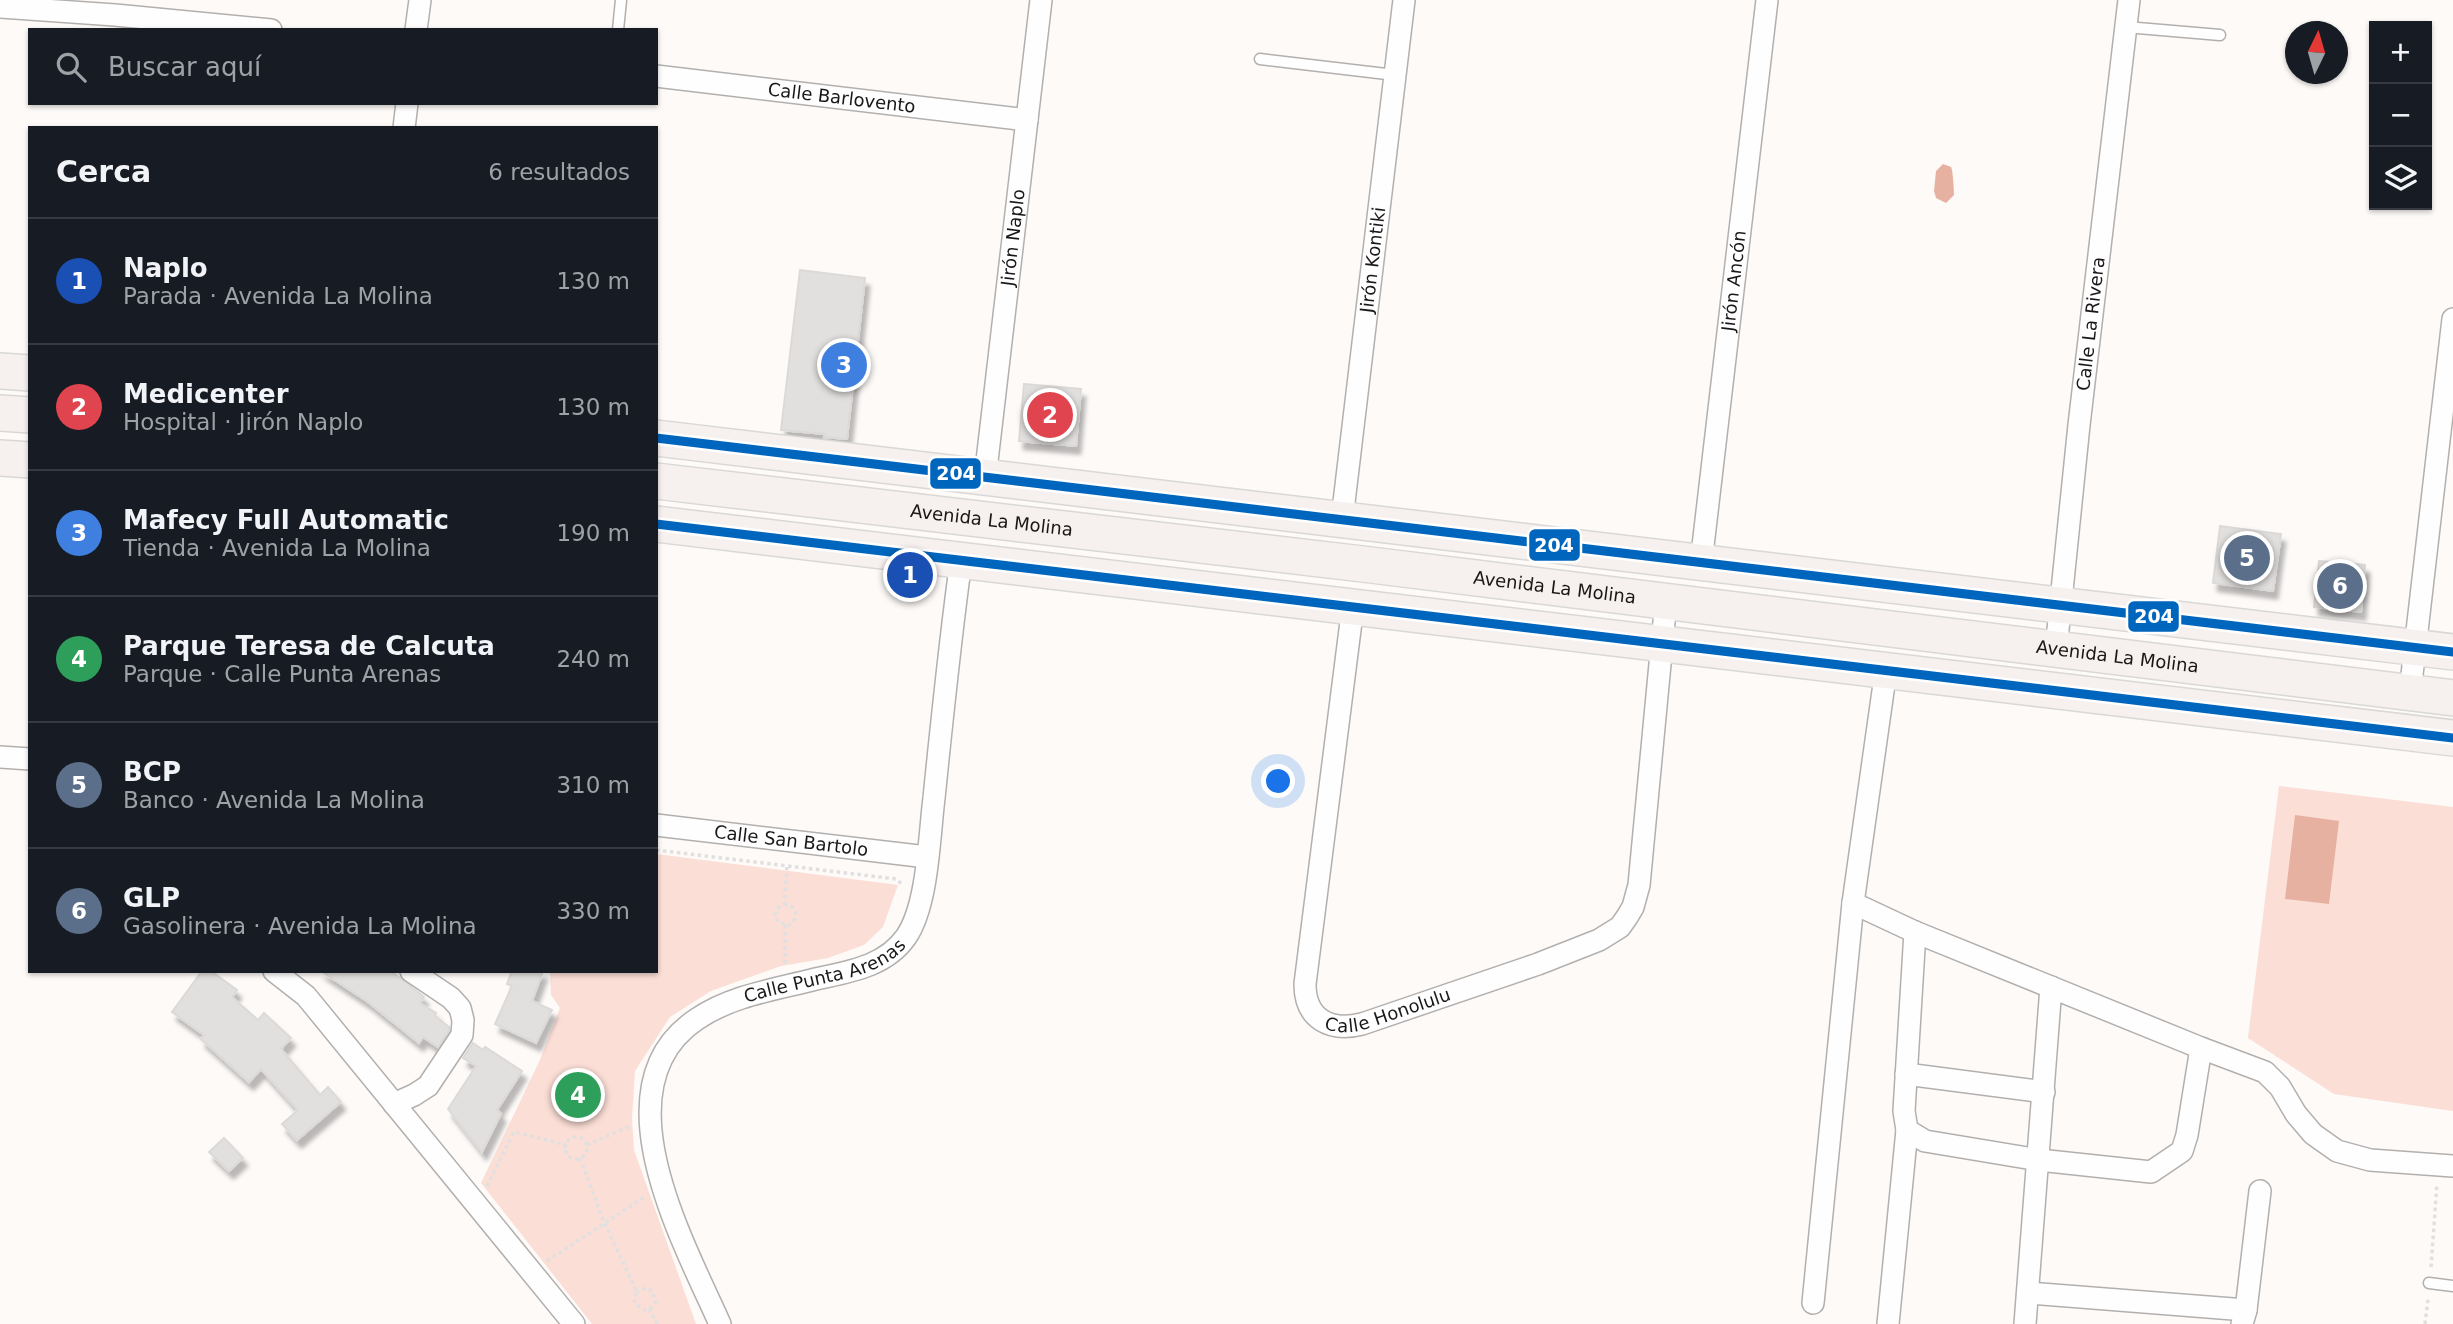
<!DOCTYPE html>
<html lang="es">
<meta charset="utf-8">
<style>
:root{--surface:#171b24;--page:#20242c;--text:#f1f3f6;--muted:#9ea1a6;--line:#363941;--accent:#1a73e8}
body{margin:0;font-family:"DejaVu Sans",sans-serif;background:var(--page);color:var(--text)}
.controls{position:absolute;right:21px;top:21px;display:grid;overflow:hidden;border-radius:0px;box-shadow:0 2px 5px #0004}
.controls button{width:63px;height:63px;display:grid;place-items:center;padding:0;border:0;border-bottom:2px solid var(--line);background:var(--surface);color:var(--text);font:35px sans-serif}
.compass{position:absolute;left:2285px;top:21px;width:63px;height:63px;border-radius:50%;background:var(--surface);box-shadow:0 2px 5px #0004;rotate:5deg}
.you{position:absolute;left:1279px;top:782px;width:24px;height:24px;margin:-18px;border:5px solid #fff;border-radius:50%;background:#1a73e8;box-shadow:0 0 0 10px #1a73e833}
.badge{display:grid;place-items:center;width:46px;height:46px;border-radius:50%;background:var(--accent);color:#fff;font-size:23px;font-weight:700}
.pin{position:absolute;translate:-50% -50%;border:4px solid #fff;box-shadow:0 2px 7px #0006}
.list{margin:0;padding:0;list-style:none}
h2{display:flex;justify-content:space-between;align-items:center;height:91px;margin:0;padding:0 28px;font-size:30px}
h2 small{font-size:23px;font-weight:400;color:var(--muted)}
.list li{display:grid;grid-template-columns:46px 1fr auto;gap:21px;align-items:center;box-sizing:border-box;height:126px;padding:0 28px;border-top:2px solid var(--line)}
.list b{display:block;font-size:26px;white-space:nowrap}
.list p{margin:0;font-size:23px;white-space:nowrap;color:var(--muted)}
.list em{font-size:23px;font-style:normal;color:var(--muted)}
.icon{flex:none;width:38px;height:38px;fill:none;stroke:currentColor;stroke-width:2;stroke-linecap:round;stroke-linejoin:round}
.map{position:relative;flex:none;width:2453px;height:1324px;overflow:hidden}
.search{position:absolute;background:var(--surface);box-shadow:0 2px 5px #0004;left:28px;top:28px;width:630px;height:77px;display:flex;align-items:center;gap:18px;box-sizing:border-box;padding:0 24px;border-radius:0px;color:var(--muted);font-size:26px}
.panel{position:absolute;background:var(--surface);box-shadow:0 2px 5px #0004;left:28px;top:126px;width:630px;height:847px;border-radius:0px}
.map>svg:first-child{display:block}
.green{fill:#fbded6}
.water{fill:#e7b1a1}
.building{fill:#e2e0de;stroke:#dcdad9;stroke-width:2;filter:url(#shadow)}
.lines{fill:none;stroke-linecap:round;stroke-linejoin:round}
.lane-casing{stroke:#b2b0ae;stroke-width:13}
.street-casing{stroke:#b2b0ae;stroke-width:24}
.primary-casing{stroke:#d9d8d7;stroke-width:38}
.path{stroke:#e1e0e0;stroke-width:3.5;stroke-dasharray:3.5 3.5;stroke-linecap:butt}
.lane{stroke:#fffefe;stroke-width:10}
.street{stroke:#fffefe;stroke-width:21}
.primary{stroke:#f6f0ee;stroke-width:35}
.bus-1-casing{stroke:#fff;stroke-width:14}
.bus-1{stroke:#0065bd;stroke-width:9}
.labels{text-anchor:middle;stroke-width:5;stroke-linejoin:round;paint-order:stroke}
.street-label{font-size:18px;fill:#191717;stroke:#fff}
.line-badge{stroke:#fff;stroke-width:2.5}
.badge-label{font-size:19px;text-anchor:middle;font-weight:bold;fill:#fff}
</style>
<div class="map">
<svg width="2453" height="1324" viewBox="0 0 2453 1324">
<defs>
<filter id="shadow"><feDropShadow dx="4.5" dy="8" stdDeviation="2" flood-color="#0004"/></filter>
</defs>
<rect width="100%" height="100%" fill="#fdfaf8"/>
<!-- green -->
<path class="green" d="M2279,786L2453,807V1111L2334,1094L2248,1038Z
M656,854L898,885L883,927L864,945L828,958L781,966L711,991L670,1017L635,1071L632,1119L634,1150L696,1324H592L481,1183L539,1062L560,1008L551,995L550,971H656Z"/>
<!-- water -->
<path class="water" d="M1943,164L1951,167C1953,170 1954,191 1954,195L1946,203L1936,198L1934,191L1936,171Z
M2295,815L2339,821L2329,904L2285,899Z"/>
<!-- building -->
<path class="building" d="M800,270L865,278L847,439L824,437L825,434L781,430Z
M1024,384L1081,389L1076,446L1019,441Z
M2220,526L2281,534L2273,591L2213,583Z
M2319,561L2365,565L2361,612L2314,607Z
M202,971H211L237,990L232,997L258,1020L264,1013L291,1038L281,1049L320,1095L328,1087L341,1102L297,1140L282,1124L298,1110L261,1069L249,1082L201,1039L204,1035L172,1012Z
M321,971H391L424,997L420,1003L436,1013L435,1016L449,1027V1031L438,1047L423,1037L419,1043L368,1002Z
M512,971H543L532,1001L552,1010L536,1043L495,1024L512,986L507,984Z
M473,1043L483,1050L485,1047L522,1071L497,1110L501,1114L482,1152L448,1109L476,1066L463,1058Z
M224,1138L243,1158L229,1171L209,1152Z"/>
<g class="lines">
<defs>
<path id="lane" d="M2126,27L2220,35
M618,30L621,0
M1260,59L1395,75
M2429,1283L2453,1286"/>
<g id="street">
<path d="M0,7L115,15L271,30"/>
<path d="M416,30L420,0"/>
<path id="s1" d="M656,76L1027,120"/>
<path d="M404,128L407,103"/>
<path id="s2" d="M985,478L1041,0"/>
<path id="s3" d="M1342,519L1404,0"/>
<path id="s4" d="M1701,563L1767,0"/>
<path id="s5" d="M1353,606L1305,984C1305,1019 1330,1032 1362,1024L1538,964L1599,940L1620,927L1627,917L1633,907L1639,885L1666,601"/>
<path id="s6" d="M2056,649L2079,425L2129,0"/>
<path d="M2410,692L2453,319"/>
<path d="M0,757L30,759"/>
<path id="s7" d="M656,825L927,857"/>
<path d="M1853,903L1915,932L2201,1048L2265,1072L2280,1087L2296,1114L2313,1134L2337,1151L2370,1160L2453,1166"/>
<path d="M1915,932L1904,1111L1907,1130L1925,1141L2039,1160L2151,1172L2182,1151L2187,1135L2201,1048"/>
<path d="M274,971L306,996L574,1324"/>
<path d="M1906,1074L2044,1092"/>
<path d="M394,1104L414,1095L428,1086L462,1035L463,1020L460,1008L451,998L411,971"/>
<path d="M2028,1293L2246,1310"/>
<path d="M1813,1303L1853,903L1886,670"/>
<path id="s8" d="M720,1324C684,1243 596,1086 697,1019C731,996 772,990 812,980C846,972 884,968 906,937C928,905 929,838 934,798C942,719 950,640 961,561"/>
<path d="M1888,1324L1907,1130"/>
<path d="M2025,1324L2051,987"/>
<path d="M2242,1324L2246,1310L2260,1191"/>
</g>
<g id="primary">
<path d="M0,371L30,373"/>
<path d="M0,413L30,415"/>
<path d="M656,438L2453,652"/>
<path d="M0,458L30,460"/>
<path id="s9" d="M656,481L1371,565L2453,698"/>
<path d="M656,524L2453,738"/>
</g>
</defs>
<!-- lane casing -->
<use href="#lane" class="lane-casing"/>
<!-- street casing -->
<use href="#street" class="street-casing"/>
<!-- primary casing -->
<use href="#primary" class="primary-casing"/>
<!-- path -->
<path class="path" d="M656,850L896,879L903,885
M784,904C793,905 797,910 795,919L789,925L778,922L775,915L778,908L784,904L787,867
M785,925V966
M565 1148a11 11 0 1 1 22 0a11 11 0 1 1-22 0Z
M587,1145L630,1126
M580,1158L604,1222L637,1292L634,1297L635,1304L645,1310L652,1307L656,1301L652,1291L646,1288L637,1292
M487,1186L514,1132L566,1145
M547,1261L646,1196
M2431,1267L2437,1184
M649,1309L657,1324
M2425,1324L2428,1299"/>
<!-- lane -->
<use href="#lane" class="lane"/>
<!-- street -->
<use href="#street" class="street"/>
<!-- primary -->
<use href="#primary" class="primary"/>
<defs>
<path id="bus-1" d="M656,438L2453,652
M656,524L2453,738"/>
</defs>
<!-- bus-1 casing -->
<use href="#bus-1" class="bus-1-casing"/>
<!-- bus-1 -->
<use href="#bus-1" class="bus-1"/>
</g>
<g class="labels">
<!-- street labels -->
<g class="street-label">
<text dy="6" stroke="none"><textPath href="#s1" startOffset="187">Calle Barlovento</textPath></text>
<text dy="6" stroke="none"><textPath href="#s2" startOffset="242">Jirón Naplo</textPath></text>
<text dy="6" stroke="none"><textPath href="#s3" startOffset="261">Jirón Kontiki</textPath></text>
<text dy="6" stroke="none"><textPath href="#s4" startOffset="284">Jirón Ancón</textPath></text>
<text dy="6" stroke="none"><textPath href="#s6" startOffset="327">Calle La Rivera</textPath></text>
<text dy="6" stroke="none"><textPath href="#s9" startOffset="338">Avenida La Molina</textPath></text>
<text dy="6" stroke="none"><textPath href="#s9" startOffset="905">Avenida La Molina</textPath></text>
<text dy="6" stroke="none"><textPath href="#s9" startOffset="1472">Avenida La Molina</textPath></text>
<text dy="6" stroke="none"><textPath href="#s7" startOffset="136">Calle San Bartolo</textPath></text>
<text dy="6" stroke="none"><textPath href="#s8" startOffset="471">Calle Punta Arenas</textPath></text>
<text dy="6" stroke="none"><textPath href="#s5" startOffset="492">Calle Honolulu</textPath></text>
</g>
</g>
<g class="line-badge">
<rect x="929" y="457" width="53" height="33" rx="7" fill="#0065bd"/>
<rect x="1528" y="528" width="53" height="34" rx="7" fill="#0065bd"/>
<rect x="2127" y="600" width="53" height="33" rx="7" fill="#0065bd"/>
</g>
<g class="badge-label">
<text x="956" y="480">204</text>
<text x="1554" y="552">204</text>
<text x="2154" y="623">204</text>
</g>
</svg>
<div class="controls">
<button>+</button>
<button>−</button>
<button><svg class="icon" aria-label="layers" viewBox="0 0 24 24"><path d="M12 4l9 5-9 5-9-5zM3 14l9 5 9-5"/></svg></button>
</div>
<svg class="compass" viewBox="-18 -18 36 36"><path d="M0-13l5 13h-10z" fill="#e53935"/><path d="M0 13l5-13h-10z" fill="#9ea1a6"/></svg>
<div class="you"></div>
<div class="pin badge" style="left:910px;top:575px;background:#1a4fb4">1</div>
<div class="pin badge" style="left:1050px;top:415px;background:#e0444e">2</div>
<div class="pin badge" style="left:844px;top:365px;background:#3f7fe0">3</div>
<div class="pin badge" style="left:578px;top:1095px;background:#2e9e5b">4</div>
<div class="pin badge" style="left:2247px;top:558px;background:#5c6f8a">5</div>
<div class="pin badge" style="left:2340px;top:586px;background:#5c6f8a">6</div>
<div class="search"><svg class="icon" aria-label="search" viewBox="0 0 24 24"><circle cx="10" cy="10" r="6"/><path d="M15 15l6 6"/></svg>Buscar aquí</div>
<section class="panel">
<h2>Cerca<small>6 resultados</small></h2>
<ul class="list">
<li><span class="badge" style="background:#1a4fb4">1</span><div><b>Naplo</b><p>Parada · Avenida La Molina</p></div><em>130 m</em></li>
<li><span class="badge" style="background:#e0444e">2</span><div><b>Medicenter</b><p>Hospital · Jirón Naplo</p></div><em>130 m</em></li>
<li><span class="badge" style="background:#3f7fe0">3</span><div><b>Mafecy Full Automatic</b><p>Tienda · Avenida La Molina</p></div><em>190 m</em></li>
<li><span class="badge" style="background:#2e9e5b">4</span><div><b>Parque Teresa de Calcuta</b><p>Parque · Calle Punta Arenas</p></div><em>240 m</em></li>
<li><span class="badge" style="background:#5c6f8a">5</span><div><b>BCP</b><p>Banco · Avenida La Molina</p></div><em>310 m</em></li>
<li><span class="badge" style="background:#5c6f8a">6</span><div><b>GLP</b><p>Gasolinera · Avenida La Molina</p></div><em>330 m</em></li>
</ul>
</section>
</div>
